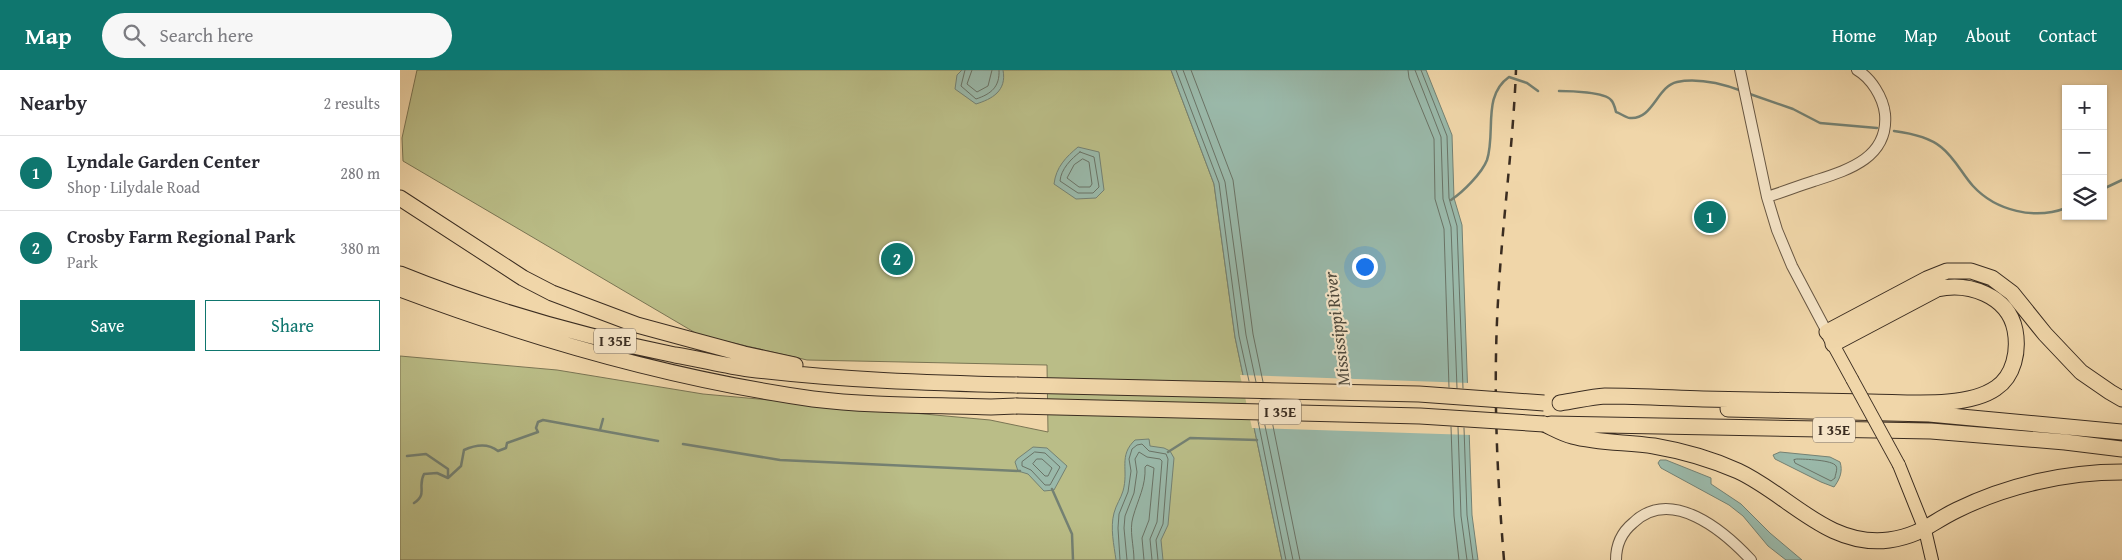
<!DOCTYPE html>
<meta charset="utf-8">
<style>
:root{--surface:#fff;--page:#f7f7f7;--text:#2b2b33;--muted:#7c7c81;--line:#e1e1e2;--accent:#0f766e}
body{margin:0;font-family:"Gentium Book Plus",serif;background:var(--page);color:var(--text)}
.controls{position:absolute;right:15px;top:15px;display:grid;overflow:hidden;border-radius:0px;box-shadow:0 1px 4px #0004}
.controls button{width:45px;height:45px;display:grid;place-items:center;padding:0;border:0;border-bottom:1px solid var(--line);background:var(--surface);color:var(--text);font:25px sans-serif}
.you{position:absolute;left:964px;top:196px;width:18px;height:18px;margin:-12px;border:4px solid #fff;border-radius:50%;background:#1a73e8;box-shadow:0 0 0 8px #1a73e833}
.badge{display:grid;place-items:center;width:32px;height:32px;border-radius:50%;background:var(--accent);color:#fff;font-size:16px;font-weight:700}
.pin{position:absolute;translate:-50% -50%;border:2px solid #fff;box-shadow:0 1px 5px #0006}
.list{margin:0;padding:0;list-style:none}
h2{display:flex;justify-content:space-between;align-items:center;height:65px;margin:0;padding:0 20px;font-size:21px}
h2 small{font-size:16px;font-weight:400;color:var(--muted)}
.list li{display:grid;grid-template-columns:32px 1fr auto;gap:15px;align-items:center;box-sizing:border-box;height:75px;padding:0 20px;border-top:1px solid var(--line)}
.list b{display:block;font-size:19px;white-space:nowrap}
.list p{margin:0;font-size:16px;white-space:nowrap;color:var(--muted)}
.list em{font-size:16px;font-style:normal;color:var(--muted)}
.actions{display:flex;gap:10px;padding:15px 20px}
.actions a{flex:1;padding:11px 0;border:1px solid var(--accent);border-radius:0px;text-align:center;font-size:18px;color:var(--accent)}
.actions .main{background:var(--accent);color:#fff}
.icon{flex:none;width:28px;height:28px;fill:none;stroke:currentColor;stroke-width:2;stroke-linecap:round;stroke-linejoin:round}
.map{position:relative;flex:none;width:1722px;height:490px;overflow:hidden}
header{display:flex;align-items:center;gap:30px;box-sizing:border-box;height:70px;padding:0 25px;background:var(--accent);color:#fff}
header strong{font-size:24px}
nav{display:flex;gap:28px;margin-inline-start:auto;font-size:18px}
.search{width:350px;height:45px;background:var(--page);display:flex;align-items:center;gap:12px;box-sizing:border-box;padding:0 18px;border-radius:28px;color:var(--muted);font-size:19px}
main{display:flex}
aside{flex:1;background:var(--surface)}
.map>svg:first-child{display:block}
.green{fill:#babd87;stroke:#7a7554}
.water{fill:#9ab9aa;stroke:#748173}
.pier{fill:#f0d6a9}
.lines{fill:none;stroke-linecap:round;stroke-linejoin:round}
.shore{stroke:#6a7366;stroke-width:1}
.stream{stroke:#748173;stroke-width:2.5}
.minor-casing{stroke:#685743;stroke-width:12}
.major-casing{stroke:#3b2d21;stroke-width:14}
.highway-casing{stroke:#3b2d21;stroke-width:17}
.minor{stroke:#f5e4c7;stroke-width:10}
.major{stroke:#f0d6a9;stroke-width:12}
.highway{stroke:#f0d6a9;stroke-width:15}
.rail{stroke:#3b2d21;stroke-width:2.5;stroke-dasharray:9 9;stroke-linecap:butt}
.major-bridge-casing{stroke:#3b2d21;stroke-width:14;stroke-linecap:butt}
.highway-bridge-casing{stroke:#3b2d21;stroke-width:17;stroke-linecap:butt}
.major-bridge{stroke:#f0d6a9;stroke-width:12}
.highway-bridge{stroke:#f0d6a9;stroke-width:15}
.labels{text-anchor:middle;stroke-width:4.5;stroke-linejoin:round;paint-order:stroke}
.shield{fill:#f5e4c7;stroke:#736453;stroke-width:1}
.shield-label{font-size:15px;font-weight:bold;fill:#3b2d21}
.water-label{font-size:18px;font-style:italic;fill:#4e493c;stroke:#f5e4c7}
</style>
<header>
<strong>Map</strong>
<div class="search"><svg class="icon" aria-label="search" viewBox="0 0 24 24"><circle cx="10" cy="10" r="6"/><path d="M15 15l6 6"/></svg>Search here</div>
<nav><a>Home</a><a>Map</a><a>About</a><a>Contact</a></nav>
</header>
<main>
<aside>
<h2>Nearby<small>2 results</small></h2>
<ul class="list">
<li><span class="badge">1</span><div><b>Lyndale Garden Center</b><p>Shop · Lilydale Road</p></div><em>280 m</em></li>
<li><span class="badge">2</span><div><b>Crosby Farm Regional Park</b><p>Park</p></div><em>380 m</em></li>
</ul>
<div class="actions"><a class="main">Save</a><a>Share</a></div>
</aside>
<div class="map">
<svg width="1722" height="490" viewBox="0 0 1722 490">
<rect width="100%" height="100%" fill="#f0d6a9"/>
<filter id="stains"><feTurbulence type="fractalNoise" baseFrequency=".004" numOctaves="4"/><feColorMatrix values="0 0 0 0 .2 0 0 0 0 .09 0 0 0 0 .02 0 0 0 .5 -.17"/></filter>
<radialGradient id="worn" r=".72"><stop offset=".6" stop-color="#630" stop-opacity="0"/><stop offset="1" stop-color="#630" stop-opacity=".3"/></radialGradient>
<!-- green -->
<path class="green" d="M17,0H771L814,114L835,267L882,490H0V286L157,300L303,324L590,350L648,362L647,295L407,290L299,265L3,91L2,68Z"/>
<!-- water -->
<path class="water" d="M562,0H603C607,21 592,29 576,34L555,19L557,5Z
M771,0H1026L1052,65L1054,128L1062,155L1072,445L1078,490H882L835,267L814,114Z
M678,77L699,82L704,120L696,128L676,129L654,114C656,97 666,87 678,77Z
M749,369L750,376L764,378L770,381L774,388L768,455L761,470L763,490H716C714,475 710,458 714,443C716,435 721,428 723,421C729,400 718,386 735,370Z
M633,377L647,378L667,396L654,420L644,421L628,404L618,401L615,392L617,389Z
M1380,382L1430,387L1440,392C1443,401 1440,409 1434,417L1421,412L1375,389L1373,385Z
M1260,390H1266L1311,408V414L1341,434L1370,463L1402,490H1386L1368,476L1343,446L1329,435L1261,398L1258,393Z"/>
<!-- pier -->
<path class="pier" d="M840,305L1070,313L1072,365L852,358Z"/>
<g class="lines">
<!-- shore -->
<path class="shore" d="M565,0L561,16L576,29C591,24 600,17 599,0
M572,0L567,14L577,22L588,16L592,0
M776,0L819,113L839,266L849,311
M783,0L825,112L846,265L856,312
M791,0L833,110L853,264L863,312
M1008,0L1009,8L1034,69L1035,129L1044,159L1049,317
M1015,0L1041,67L1043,129L1051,157L1057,318
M1021,0L1047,66L1049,128L1057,156L1063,318
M680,82L694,87L699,117L693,123H678L660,111C661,99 671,89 680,82Z
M683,89L689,92L692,114L690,117H679L667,108L674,95Z
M858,351L886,490
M864,351L893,490
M872,351L900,490
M1051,357L1054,446L1059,490
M1058,357L1061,446L1067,490
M1064,358L1067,445L1073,490
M635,382L645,383L660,397L650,415H645L631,400L622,396V392Z
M637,389H642L652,398L648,406H645L633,394Z
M1397,389C1404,389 1433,390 1436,396C1438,399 1435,405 1435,408L1431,411L1395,393L1394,390Z
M720,490L718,458L719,444L728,422L731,401L729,389L732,379L737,375L742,374L749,381L766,384L768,389L763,454L756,470L758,490
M727,490L724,458L725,446L734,423L737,402L735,389L739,382L747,387L760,389L762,391L757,452L750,469L752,490
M734,490C734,476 729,460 733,447C738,429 746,416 745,397L747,395L754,398L749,450L742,468L744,490"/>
<!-- stream -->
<path class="stream" d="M1159,21C1170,21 1205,22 1211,30C1214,33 1215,38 1216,42C1220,43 1226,48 1230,48C1253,50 1257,16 1277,12C1297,8 1323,14 1342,21
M1347,23L1393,39L1420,53L1477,58
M1494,61C1509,63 1529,67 1541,77C1555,88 1562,104 1573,116C1596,141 1635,150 1666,138
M1703,119L1722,110
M1051,130C1063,122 1082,103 1087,90C1096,62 1082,26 1109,7L1127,13L1138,21
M200,360L203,349
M283,374L380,390L620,401
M768,382L790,368L857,370
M7,386L26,384L48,399V408
M652,419L672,464L673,490
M14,433C28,424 17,417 24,404L37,403L48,408L61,396L64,380C75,375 88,373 98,381L106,378L107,373L138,362L136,358L138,352L143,350L258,371"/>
<defs>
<path id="minor" d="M1340,0L1367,127L1377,160L1392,196L1427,262
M1367,127C1383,122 1398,116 1414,111C1448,100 1489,88 1485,44C1483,27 1471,8 1457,0
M1216,490C1216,475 1222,462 1233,453C1271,416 1324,461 1351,490"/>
<path id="major" d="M1429,267L1452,309
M1499,395L1525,460L1532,490"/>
<path id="highway" d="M0,128L123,208L152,223L237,255L344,284L395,295
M0,204C89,240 181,266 275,285C300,289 325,296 349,299C438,310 528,313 617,315
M0,219C133,269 272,309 413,329C470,336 533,335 591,337L616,336
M1427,262L1527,209L1547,201H1571L1592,208L1612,223L1645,264L1681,302L1710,322L1722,329
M1160,333C1175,331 1190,327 1205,326C1238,326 1271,328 1303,329C1359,330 1414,331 1470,332C1505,332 1566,339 1596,318C1614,306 1619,281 1615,260C1608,225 1568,212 1537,219L1433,274
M1328,339L1529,344L1722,362
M1144,354C1153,358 1163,364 1172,366C1198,373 1227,372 1254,376C1283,381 1311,389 1338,401C1388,424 1428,478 1489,470C1522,465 1530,453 1557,440C1608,415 1666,402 1722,402
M1151,354L1531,361L1665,372L1722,379"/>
</defs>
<!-- minor casing -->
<use href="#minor" class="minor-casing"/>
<!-- major casing -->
<use href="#major" class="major-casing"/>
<!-- highway casing -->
<use href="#highway" class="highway-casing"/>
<!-- minor -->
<use href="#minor" class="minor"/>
<!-- major -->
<use href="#major" class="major"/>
<!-- highway -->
<use href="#highway" class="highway"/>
<!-- rail -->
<path class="rail" d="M1104,490C1097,404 1093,318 1098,231C1102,154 1113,77 1116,0"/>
<defs>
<path id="major-bridge" d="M1452,309L1499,395"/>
<path id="highway-bridge" d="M617,315L1019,324L1144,333
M616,336L1020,346L1144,354"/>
</defs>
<!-- major-bridge casing -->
<use href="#major-bridge" class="major-bridge-casing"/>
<!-- highway-bridge casing -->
<use href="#highway-bridge" class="highway-bridge-casing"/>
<!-- major-bridge -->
<use href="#major-bridge" class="major-bridge"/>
<!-- highway-bridge -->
<use href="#highway-bridge" class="highway-bridge"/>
</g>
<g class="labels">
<!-- shield labels -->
<g class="shield">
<rect x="194" y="258.5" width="42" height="25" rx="4"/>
<rect x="859" y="329.5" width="42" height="25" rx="4"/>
<rect x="1413" y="347.5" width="42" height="25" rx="4"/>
</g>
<g class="shield-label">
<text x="215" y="276">I 35E</text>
<text x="880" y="347">I 35E</text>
<text x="1434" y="365">I 35E</text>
</g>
<!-- water labels -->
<g class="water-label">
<text transform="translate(937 259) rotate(-97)" y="6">Mississippi River</text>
</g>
</g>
<rect width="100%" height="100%" filter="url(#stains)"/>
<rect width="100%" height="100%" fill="url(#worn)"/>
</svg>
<div class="controls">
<button>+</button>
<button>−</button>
<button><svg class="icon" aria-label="layers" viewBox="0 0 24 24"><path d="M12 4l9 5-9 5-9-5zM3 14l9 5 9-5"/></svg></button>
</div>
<div class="you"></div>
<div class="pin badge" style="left:1310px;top:147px">1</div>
<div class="pin badge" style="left:497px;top:189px">2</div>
</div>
</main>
